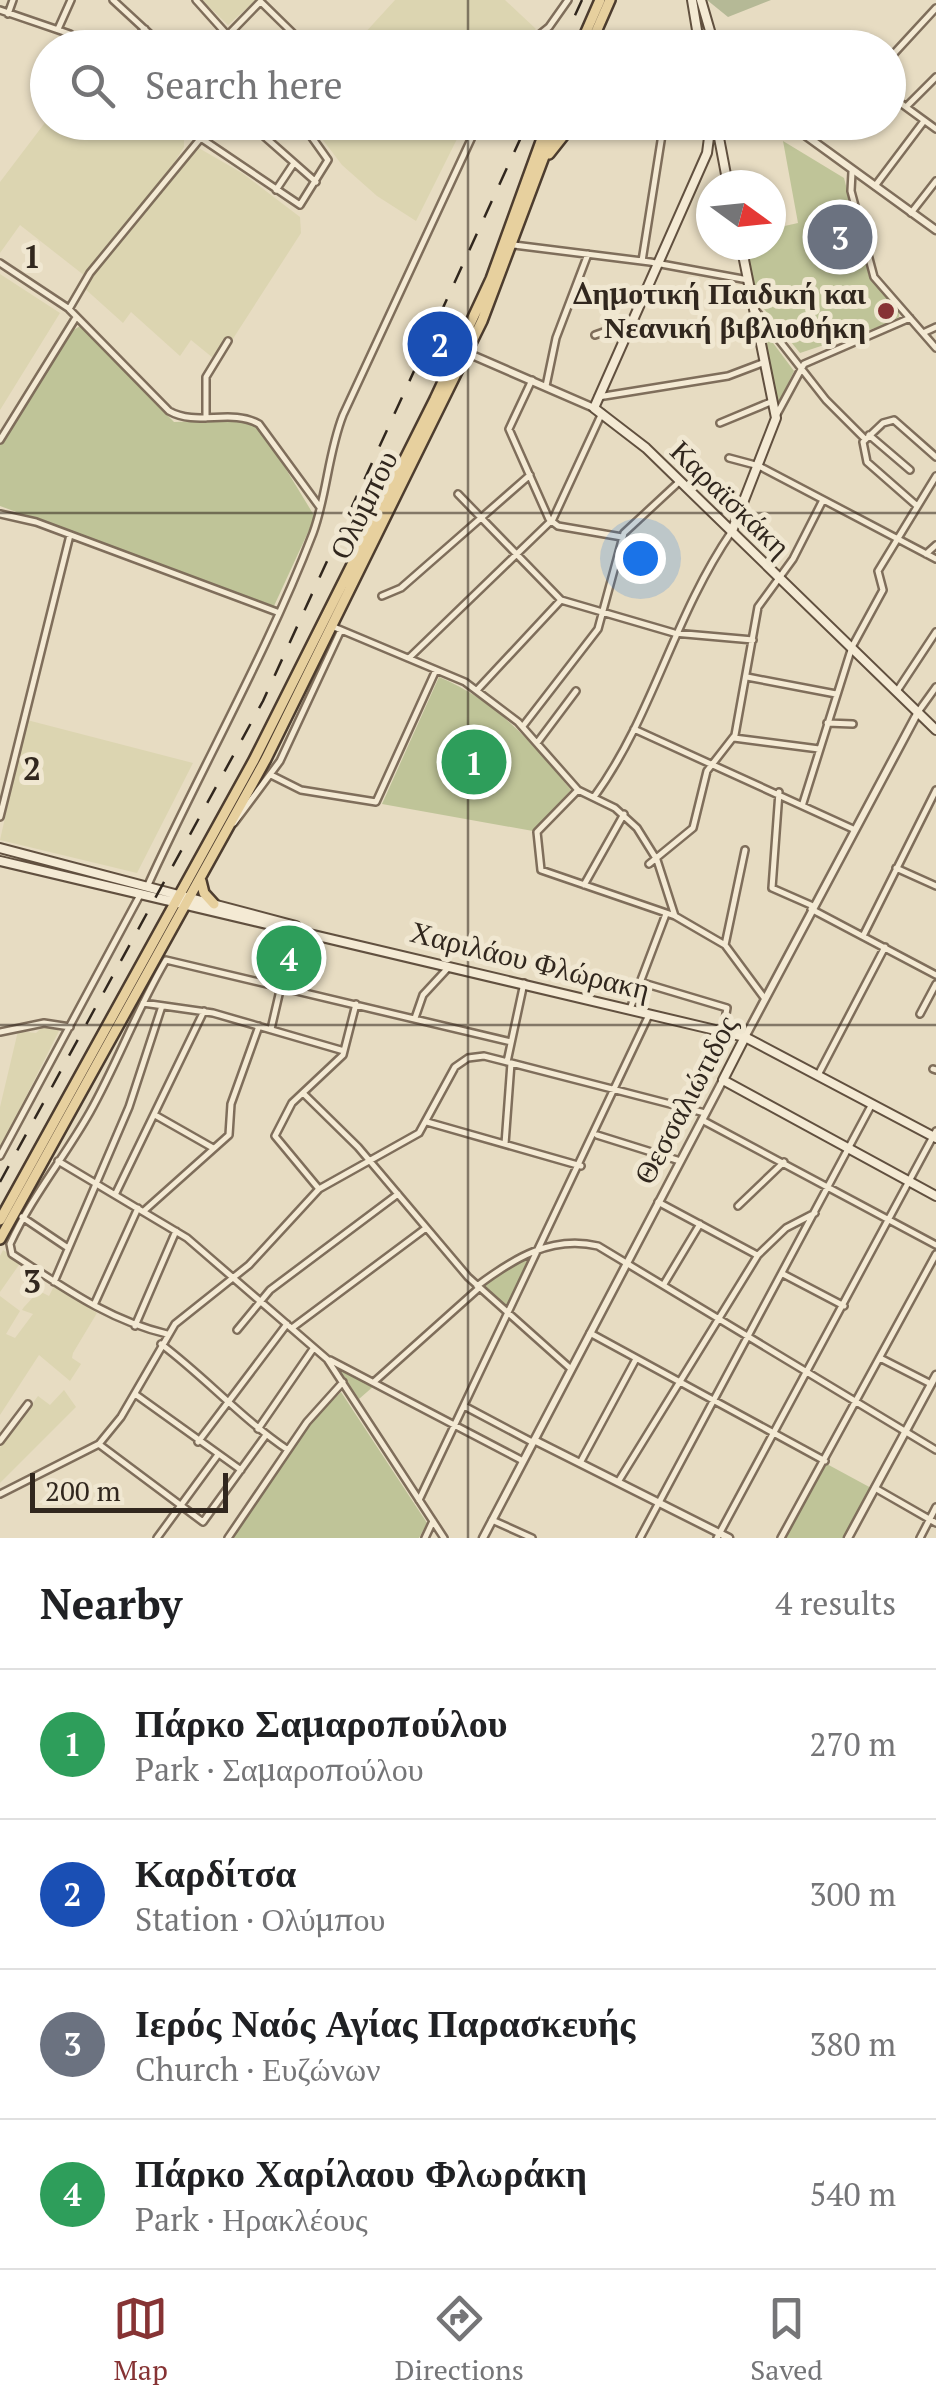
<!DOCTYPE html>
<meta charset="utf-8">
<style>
:root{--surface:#fff;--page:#f6f6f6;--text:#202124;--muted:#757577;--line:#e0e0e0;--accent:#863334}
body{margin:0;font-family:"PT Serif",serif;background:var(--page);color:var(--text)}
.compass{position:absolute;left:696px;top:170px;width:90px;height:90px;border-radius:50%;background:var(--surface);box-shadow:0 2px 8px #0004;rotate:105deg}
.scale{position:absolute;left:30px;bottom:25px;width:198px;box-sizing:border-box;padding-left:10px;border:5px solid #31271e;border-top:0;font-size:28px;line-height:35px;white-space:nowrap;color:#31271e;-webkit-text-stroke:8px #f0e7d1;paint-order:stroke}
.you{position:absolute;left:640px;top:558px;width:35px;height:35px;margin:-25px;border:8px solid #fff;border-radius:50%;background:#1a73e8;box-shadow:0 0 0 15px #1a73e833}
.badge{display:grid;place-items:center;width:65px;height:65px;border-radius:50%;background:var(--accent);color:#fff;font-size:32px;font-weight:700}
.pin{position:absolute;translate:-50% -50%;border:5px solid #fff;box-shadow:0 2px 10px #0006}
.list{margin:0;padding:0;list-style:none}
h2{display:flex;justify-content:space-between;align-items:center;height:130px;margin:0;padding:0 40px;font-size:42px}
h2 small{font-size:32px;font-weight:400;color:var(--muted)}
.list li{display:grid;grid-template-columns:65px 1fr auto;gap:30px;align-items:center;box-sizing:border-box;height:150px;padding:0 40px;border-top:2px solid var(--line)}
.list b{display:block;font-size:38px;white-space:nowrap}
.list p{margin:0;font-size:32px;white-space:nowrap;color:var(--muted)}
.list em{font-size:32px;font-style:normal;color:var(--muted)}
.icon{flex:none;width:55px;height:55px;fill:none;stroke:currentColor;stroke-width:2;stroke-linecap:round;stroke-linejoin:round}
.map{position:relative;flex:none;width:936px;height:1538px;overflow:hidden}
.search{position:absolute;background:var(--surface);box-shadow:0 2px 8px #0004;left:30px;right:30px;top:30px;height:110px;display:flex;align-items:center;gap:25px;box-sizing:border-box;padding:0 35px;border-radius:55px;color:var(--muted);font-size:38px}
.sheet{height:730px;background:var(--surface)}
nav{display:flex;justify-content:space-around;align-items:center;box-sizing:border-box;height:140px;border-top:2px solid var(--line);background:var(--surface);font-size:28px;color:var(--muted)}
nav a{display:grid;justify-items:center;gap:5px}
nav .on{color:var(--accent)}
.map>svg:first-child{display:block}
.farmland{fill:#dcd5b1}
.green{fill:#bfc498}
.cemetery{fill:#b5b996}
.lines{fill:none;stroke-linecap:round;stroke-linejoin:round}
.minor-casing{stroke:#7f6e5b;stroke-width:10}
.tertiary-casing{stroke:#7f6e5b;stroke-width:11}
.secondary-casing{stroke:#61503f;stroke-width:12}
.primary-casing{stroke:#4d3d2f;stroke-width:14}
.minor{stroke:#f4ead4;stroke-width:5}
.tertiary{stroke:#f4ead4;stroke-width:6}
.secondary{stroke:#f4ead4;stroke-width:8}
.primary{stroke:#e7d09e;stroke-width:9}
.rail{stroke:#31271e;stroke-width:2.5;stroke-dasharray:18 18;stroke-linecap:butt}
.grid{fill:none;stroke:#31271e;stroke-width:2.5;stroke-opacity:0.55}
.poi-dot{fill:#863334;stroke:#f0e7d1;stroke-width:4}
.labels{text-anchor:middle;stroke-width:10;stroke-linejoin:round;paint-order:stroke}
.poi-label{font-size:30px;font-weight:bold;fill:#31271e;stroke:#f0e7d1;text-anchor:end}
.street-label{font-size:30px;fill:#31271e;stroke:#f0e7d1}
.grid-label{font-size:32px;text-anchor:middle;font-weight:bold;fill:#31271e;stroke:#f0e7d1;stroke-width:10;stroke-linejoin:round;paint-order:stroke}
</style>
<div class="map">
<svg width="936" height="1538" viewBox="0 0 936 1538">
<rect width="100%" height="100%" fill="#e7dcc2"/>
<!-- farmland -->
<path class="farmland" d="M202,0H256L228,25Z
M395,0H505L536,29L516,47H352Z
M47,120L151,123L184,139V147L174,163L85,276L20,225L0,253V182Z
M310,123H465L416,221L377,196L342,165Z
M197,147L242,173L300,217L301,233L218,362L191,340L180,356L131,312L123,323L83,287Z
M0,274L60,313L0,410Z
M27,720L193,763L137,873L0,840Z
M47,1023L59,1031L0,1148V1107L18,1031L36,1033Z
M3,1250L21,1262L0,1292V1256Z
M54,1286L97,1313L73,1353L72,1358L81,1364L70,1381L39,1355L0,1415V1296L20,1311L6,1334L15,1338L33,1314L22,1310L24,1307L39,1291L49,1296Z
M64,1390L76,1407L0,1483V1447L38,1396L50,1405Z"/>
<!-- green -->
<path class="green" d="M783,141L844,178L869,276L899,311V317L887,324L800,353L755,298L745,245H771V229L798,223Z
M80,326L174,422L249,420L261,428L315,517L274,606L0,506V445L69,333Z
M761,327L794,371L779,402L776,401Z
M439,677C497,701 532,743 571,790L533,831L382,804Z
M281,930L309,936L296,986L268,980Z
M534,1253L506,1307L483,1285Z
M337,1366L375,1385L359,1399Z
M341,1392L427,1523L419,1538H233L310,1423Z
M825,1463L873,1489L846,1538H783Z"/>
<!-- cemetery -->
<path class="cemetery" d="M707,0H771L728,17Z"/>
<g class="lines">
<defs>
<path id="minor" d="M113,0L165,48
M196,0L239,48
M261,2L308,48
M0,10L70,34L90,48
M8,14L13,0
M58,29L71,0
M228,35L260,2
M125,48L145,29
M523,48L549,27L568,0
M800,48L812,37L828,48
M888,60L936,8
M888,94L936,129
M906,107L936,77
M177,122L300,205L328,160L301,122
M248,122L316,182
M200,139L90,273L69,309L169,411C197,427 231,408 259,424L319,506
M852,172L851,191L874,277L936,348
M875,186L924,121
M276,190L294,163
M911,213L936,181
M514,245L650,262L748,280
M642,261L664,122
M0,263L68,308
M757,312L826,400L865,439
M923,333L936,327
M595,335L612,329L628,331
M532,380L509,429L549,519L558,526L622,537
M546,386L556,338L588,254
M598,397L728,376L765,362
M777,414L804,364L910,318
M206,418V377L228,341
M720,423L773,401
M869,435L910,470
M0,440L75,319
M729,458L759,466L936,559
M458,494L561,600L674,633L753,640
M916,505L867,462L863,442L883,423L894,420L936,457
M0,514L36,522L277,612
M926,554L936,545
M382,596L401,588L530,475
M334,627L465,682L518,722L578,790L615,808L637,828L657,860L675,916
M409,658L553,519L602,413
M747,677L836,694
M478,689L561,600
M897,691L936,632
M918,712L936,687
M827,723L853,724
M523,726L598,629L624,533L679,482
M634,729L853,829
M734,738L819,749
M537,743L576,691
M271,775L301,790L376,802L436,670
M578,790L537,832L541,870L675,916L725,945L765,999
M779,792L772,888L813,906
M594,797C653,716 673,617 732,531
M803,803L852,647L883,590L878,571L936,476
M0,817L70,535
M234,823L280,761L341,630
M649,864L693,828L707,771L735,735L758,607L793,559L823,500
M896,868L936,886
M584,885L624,814
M147,887C201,768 266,655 313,533C327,495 328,453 343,415L479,122
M811,909L936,975
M863,936L936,790
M725,945L745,850
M266,981L280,926
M640,982L727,1008L723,1032
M296,990L312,935
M143,1003L213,1013L344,1051
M630,1009L666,914
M920,1014L936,984
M415,1018L423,995L448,968
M271,1029L281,986
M0,1032L44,1023L70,1027
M507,1062L524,983
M933,1069L936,1070
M818,1075L885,947
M303,1093L358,1147L468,1277L571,1369
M155,1115L213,1148
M702,1120L936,1245
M427,1122L581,1166
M597,1135L680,1161
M505,1144L511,1063
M0,1156L140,895
M58,1161L187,1238L327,1359L444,1538
M319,1189L275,1136L292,1103L343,1055L356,1004
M115,1195L204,1011
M658,1202L757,1255
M738,1206L784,1162
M145,1210L229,1135L231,1104L259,1026
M22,1217L68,1248
M783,1274L844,1306
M54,1282L129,1107L162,1006
M664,1284L700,1224
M477,1286C513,1259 551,1235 598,1246L936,1450
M94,1305L138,1208
M135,1326L176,1231
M292,1328L426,1228
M237,1330L270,1290L398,1194
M590,1333L825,1461
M167,1334C108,1320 63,1287 12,1254L10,1244C32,1196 64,1158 90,1112C118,1062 137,1009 166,960L511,1042
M161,1344C206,1378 241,1418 288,1450
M880,1358L931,1384
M330,1360L523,1461
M375,1381L479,1288
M135,1394L241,1470
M464,1406L532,1442
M258,1429L313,1349
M0,1441L28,1404
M198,1442L287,1324
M100,1445L203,1522L266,1435
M580,1463L636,1359
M618,1482L758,1255L786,1228L815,1213
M875,1488L936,1523
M0,1494L99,1444L121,1417L175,1324L249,1265L319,1189L419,1133L455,1067L468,1058L484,1056L705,1113
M419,1500L649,1015
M492,1520L532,1538
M157,1538L217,1456
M228,1538L307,1422L343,1382
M425,1538L433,1521
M640,1538L872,1104
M717,1538L936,1131
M781,1538L936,1254
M920,1538L936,1507"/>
<path id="tertiary" d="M787,122L936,230
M465,352L594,408
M745,1037L918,712
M534,1440L729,1538
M483,1538L723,1080
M848,1538L936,1375"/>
<path id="secondary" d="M692,0L700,48
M701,0L715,48
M711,122L707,153L594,408L646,448L936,730
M716,122L728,185
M732,531L776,418L741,245
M0,848L296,926
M0,861L745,1037L936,1138
M745,1037L723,1080L936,1196"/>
<path id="primary" d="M579,48L600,0
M589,48L610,0
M549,154L568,130
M201,881L204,893L214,904
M0,1220L254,760L435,399L491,279L548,122
M0,1239L266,759L482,321L557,122"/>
</defs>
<!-- minor casing -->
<use href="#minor" class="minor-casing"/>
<!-- tertiary casing -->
<use href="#tertiary" class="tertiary-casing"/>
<!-- secondary casing -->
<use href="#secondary" class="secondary-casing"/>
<!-- primary casing -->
<use href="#primary" class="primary-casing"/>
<!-- minor -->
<use href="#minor" class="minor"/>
<!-- tertiary -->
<use href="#tertiary" class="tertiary"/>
<!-- secondary -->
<use href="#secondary" class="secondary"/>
<!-- primary -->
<use href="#primary" class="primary"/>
<!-- rail -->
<path class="rail" d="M560,48L582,0
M0,1182L263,701L528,122"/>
</g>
<!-- grid -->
<path class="grid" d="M468,0V48M468,122V1538M0,513H936M0,1025H936"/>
<!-- markers -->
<circle class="poi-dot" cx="886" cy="311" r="10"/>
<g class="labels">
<!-- poi labels -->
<g class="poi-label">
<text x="866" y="304">Δημοτική Παιδική και<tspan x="866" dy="34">Νεανική βιβλιοθήκη</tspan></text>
</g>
<!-- street labels -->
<g class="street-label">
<text transform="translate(730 499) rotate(44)" y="10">Καραϊσκάκη</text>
<text transform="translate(364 505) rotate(-64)" y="10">Ολύμπου</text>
<text transform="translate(530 961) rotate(14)" y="10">Χαριλάου Φλώρακη</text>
<text transform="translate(686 1100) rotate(-62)" y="10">Θεσσαλιώτιδος</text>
</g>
</g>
<g class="grid-label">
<text x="32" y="268">1</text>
<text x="32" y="780">2</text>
<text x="32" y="1293">3</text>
</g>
</svg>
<svg class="compass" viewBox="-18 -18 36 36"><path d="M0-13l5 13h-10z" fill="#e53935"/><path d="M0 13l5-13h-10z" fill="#757577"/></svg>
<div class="scale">200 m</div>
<div class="you"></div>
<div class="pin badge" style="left:474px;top:762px;background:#2e9e5b">1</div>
<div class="pin badge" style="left:440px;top:344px;background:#1a4fb4">2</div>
<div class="pin badge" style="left:840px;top:237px;background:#6b7280">3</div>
<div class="pin badge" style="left:289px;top:958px;background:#2e9e5b">4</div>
<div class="search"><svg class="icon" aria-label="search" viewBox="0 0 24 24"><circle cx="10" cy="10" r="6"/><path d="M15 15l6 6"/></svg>Search here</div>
</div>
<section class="sheet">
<h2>Nearby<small>4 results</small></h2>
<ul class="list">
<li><span class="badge" style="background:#2e9e5b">1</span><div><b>Πάρκο Σαμαροπούλου</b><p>Park · Σαμαροπούλου</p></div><em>270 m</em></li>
<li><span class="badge" style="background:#1a4fb4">2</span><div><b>Καρδίτσα</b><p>Station · Ολύμπου</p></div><em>300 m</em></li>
<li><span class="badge" style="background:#6b7280">3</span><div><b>Ιερός Ναός Αγίας Παρασκευής</b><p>Church · Ευζώνων</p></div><em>380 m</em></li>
<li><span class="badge" style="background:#2e9e5b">4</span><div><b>Πάρκο Χαρίλαου Φλωράκη</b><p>Park · Ηρακλέους</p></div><em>540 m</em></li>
</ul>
</section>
<nav>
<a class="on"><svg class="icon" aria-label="map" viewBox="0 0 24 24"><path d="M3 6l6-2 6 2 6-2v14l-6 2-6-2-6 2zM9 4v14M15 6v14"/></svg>Map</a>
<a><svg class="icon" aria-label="directions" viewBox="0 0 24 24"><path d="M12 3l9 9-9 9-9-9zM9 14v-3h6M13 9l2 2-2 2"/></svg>Directions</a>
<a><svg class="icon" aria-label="saved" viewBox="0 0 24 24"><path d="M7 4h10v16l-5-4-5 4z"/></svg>Saved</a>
</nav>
